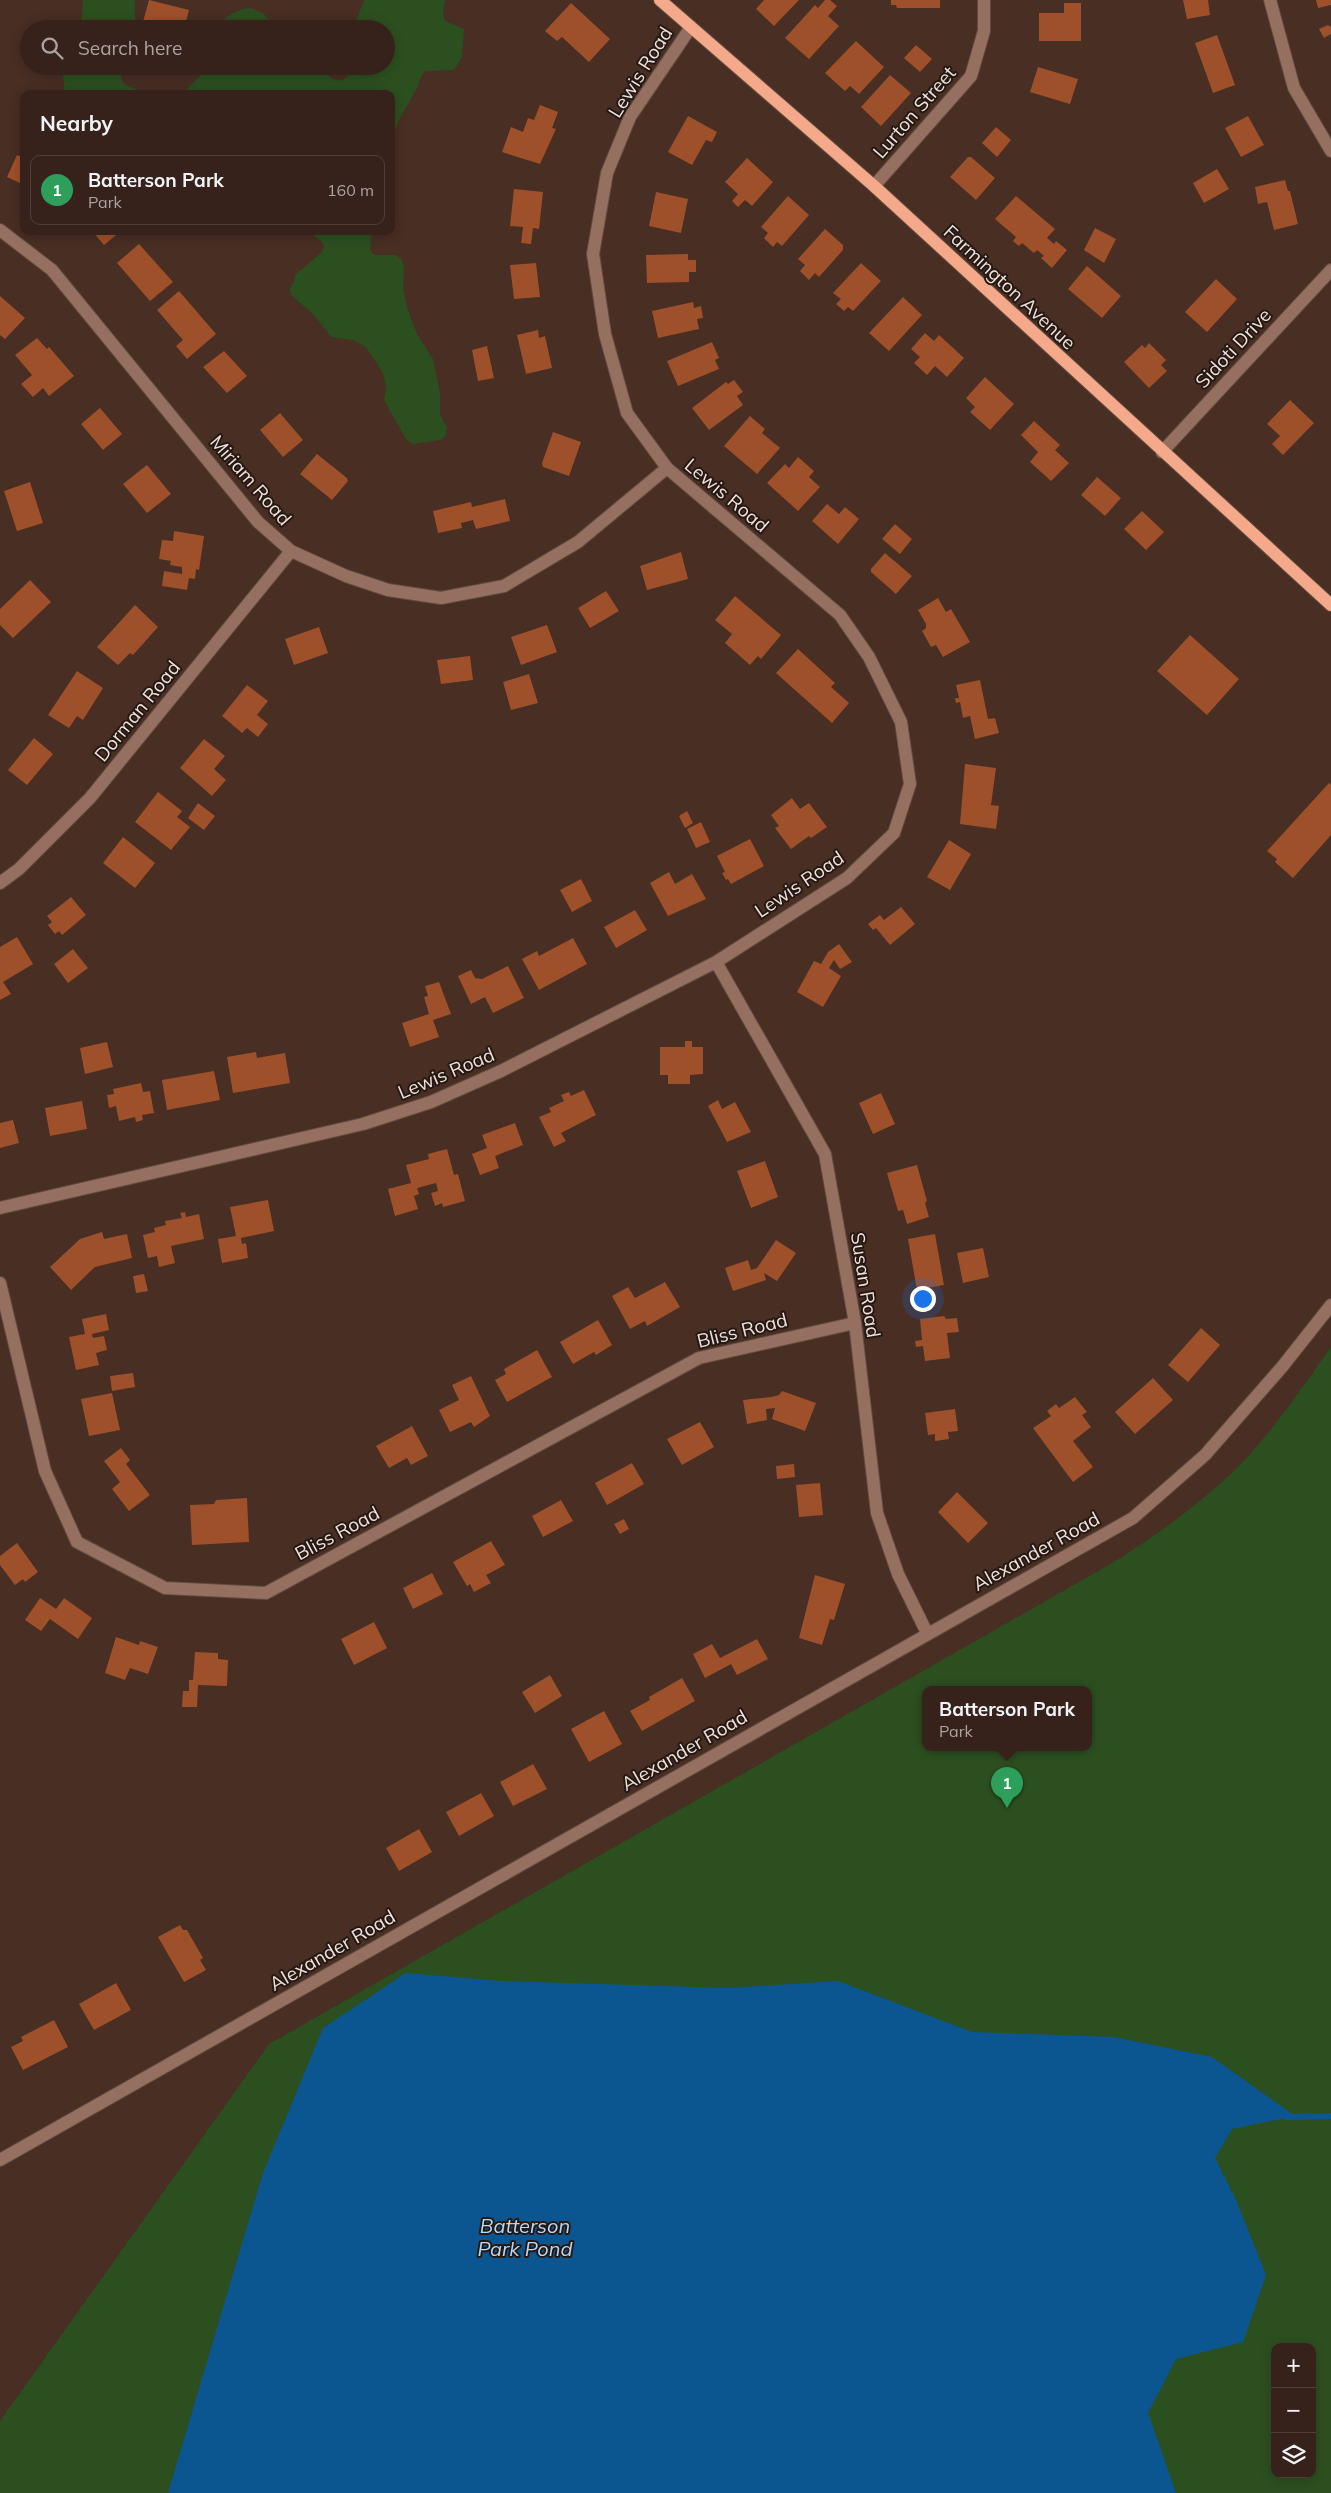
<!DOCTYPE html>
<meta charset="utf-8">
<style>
:root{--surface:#36221a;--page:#3d2a23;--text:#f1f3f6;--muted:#aaa4a2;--line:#503f39;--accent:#db2777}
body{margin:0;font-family:Mulish,sans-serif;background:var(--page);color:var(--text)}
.controls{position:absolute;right:15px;bottom:15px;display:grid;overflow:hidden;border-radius:10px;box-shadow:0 2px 12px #0003}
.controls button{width:45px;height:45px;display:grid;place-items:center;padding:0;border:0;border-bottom:1px solid var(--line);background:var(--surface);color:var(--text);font:25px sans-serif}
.you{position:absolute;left:922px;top:1298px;width:18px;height:18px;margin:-12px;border:4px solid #fff;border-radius:50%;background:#1a73e8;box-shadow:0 0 0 8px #1a73e833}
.badge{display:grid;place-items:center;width:32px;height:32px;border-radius:50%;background:var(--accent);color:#fff;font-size:16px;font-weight:700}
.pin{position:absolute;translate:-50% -41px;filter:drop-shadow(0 1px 2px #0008)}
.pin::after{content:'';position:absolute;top:26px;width:18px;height:15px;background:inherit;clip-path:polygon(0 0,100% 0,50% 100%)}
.popup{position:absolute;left:922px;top:1686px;width:170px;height:65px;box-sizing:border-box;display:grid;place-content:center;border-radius:10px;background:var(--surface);filter:drop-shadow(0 1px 4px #0005);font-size:16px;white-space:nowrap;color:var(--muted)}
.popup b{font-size:19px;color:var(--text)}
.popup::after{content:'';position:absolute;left:50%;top:100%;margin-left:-10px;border:10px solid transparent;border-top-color:var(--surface)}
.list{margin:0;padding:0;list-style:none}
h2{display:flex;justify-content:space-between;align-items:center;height:65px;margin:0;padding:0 20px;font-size:21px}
h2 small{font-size:16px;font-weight:400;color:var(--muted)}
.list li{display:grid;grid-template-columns:32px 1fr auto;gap:15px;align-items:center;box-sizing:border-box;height:70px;margin:0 10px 10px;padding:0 10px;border:1px solid var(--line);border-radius:10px}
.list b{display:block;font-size:19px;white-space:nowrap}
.list p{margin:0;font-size:16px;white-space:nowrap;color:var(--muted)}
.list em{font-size:16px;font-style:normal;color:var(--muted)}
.icon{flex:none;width:28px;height:28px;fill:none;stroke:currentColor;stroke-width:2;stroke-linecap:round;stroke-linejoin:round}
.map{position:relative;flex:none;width:1331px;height:2493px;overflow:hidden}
.search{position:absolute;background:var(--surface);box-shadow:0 2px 12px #0003;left:20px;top:20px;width:375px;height:55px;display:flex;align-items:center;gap:12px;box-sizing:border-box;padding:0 18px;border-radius:28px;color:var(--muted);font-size:19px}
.panel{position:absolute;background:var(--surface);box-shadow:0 2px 12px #0003;left:20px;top:90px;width:375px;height:145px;border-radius:10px}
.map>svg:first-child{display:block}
.green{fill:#2c4f20;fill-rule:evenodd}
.water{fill:#0b5690}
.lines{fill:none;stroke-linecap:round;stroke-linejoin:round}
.stream{stroke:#0b5690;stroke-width:6}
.building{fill:#9e502b}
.minor-casing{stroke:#634b40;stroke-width:14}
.major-casing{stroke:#634b40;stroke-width:14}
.minor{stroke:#957061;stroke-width:12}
.major{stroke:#f4a98a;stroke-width:12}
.labels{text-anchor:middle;stroke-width:4;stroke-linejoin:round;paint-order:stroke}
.street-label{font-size:19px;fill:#f2e1da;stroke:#251914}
.water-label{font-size:20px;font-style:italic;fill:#b7d8f9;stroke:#251914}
</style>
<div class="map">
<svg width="1331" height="2493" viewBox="0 0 1331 2493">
<rect width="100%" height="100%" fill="#482e23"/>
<!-- green -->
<path class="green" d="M83,0H135V29H81Z
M364,0H445L443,14L445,21L464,29L462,57L454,70L425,71C419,78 419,85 415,92C404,111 396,121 391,143V94H65L62,66H122L121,77L124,84L144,93L187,90L208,66H324C329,78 335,85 348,77V66H386V29H353Z
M251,8L264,14L276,29H218C225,15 237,9 251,8Z
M307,231H372L370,249L374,255H396L401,259L404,266L403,288L407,308L417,334L433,359L440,393V415L447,427L446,435L441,440L412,444L406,439L384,400L386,386L383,373L366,347L353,340L331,337L314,315L291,295L290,288L294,282L295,275L322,252L324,246L320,240Z
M1331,1347V2493H0V2421L269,2044L1114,1562C1157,1535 1198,1505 1235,1470C1272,1433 1301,1389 1331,1347ZM926,1689H1088V1747H926ZM1275,2347H1312V2474H1275Z"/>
<!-- water -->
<path class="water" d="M406,1973L501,1981L730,1988L838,1981L972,2032L1113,2037L1212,2057L1295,2116L1232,2129L1215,2158L1236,2200L1266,2275L1243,2342L1176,2359L1148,2413L1176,2493H168L263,2173L323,2028Z"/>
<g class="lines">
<!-- stream -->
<path class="stream" d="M1287,2117L1331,2116"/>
</g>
<!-- building -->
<path class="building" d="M149,0L189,10L184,29H141Z
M764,0H799L774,26L756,9Z
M825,0H830L837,6L828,16L839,26L809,59L785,38L815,5L818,8Z
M891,0H940V8H897L896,5H891Z
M1183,0H1208L1210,15L1187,19Z
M1316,0H1331V5L1318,8Z
M571,3L610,39L589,62L562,37L557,41L545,31Z
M1064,3H1081V41H1039V13H1064Z
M1328,25L1331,27V34L1324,38L1319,29Z
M1217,35L1235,85L1213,93L1195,43Z
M856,41L884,67L859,94L850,86L845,91L825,73Z
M916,45L932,59L920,72L904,58Z
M1038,67L1078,79L1070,104L1030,92Z
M890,75L911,93L881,126L861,107Z
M540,105L558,112L552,128L556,129L540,164L502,152L511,127L523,132L528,118L534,120Z
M688,116L717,132L712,142L706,140L692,165L668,152Z
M1248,116L1264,145L1241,157L1225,128Z
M996,127L1011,140L997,157L982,143Z
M17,155L24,158V185L7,177Z
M968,157H971L995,178L976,200L950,177Z
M747,158L773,182L752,206L745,200L738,207L732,201L738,194L725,182Z
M1217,169L1229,189L1204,203L1193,183Z
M1285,180L1288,191H1290L1298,224L1274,230L1267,202L1258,204L1255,187Z
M514,189L543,192L539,229L533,228L531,244L521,243L523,227L510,226Z
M656,192L688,199L681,233L649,226Z
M788,196L809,215L782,246L777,242L773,247L764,238L768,233L761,227Z
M1016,196L1055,229L1047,238L1054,244L1056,241L1067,250L1052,268L1041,258L1044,256L1037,250L1034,253L1022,243L1019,246L1013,241L1016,237L995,219Z
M1095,228L1116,239L1104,263L1084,250Z
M825,229L843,245V250L819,277L815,273L809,280L800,271L805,265L798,259Z
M92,231H121L104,245Z
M139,244L173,282L150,301L117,263Z
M688,254V260H696V272H689V282L647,283L646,255Z
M536,263L540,297L514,299L510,265Z
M861,263L881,281L853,311L848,307L844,311L836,304L841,299L833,293Z
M1087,266L1121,296L1102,318L1068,289Z
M1216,279L1237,299L1207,332L1185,312Z
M179,291L216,334L187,359L176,346L183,340L157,310Z
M0,296L25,318L5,339L0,335Z
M903,297L922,315L889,351L869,333Z
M693,302L694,308L701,306L703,318L697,319L699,329L658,338L652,311Z
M538,330L539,338L545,336L552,368L526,374L517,335Z
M925,333L934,341L939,335L964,358L947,377L935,366L927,375L914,363L920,357L911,349Z
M37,338L47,349L49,347L74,376L49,396L43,388L33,397L21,384L32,375L15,355Z
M712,342L719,358L715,360L719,369L678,386L667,361Z
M1149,343L1166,360L1161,365L1167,371L1149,388L1124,362L1142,345L1145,348Z
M487,346L494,378L478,381L472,350Z
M224,351L247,376L227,393L203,367Z
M985,377L1014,404L990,430L970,412L975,407L966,398Z
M734,380L743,392L737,396L743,405L709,430L692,408L726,382L728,384Z
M1290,400L1314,423L1283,455L1272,444L1280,436L1267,424Z
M100,408L122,434L103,450L81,424Z
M280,413L303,440L283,457L260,430Z
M750,416L765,429L762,433L780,448L757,474L724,446Z
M1034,421L1060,445L1055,450L1069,463L1051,481L1030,462L1038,452L1021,435Z
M553,432L581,442L569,476L543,467L542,463Z
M317,454L347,478L348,481L332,500L300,474Z
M798,457L814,471L809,477L820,487L798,511L767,483L785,464L789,468Z
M147,465L171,494L147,513L123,484Z
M1097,477L1121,498L1105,516L1081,495Z
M30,482L43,523L17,531L4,491Z
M505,499L510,521L476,529L473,520L461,523L462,528L438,533L433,511L471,502L472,507Z
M827,504L839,514L845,507L859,519L838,544L812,521Z
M1142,511L1164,532L1146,550L1124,529Z
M895,524L912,539L900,554L882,539Z
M174,531L204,536L199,570L196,569L195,579L189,578L187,590L162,586L164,571L182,574V567L170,565L171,561L159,559L162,540L173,541Z
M681,552L688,579L647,590L640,566Z
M885,553L912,576L896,594L871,572V569Z
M30,580L51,602L13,638L0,625V609Z
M606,591L619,611L590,628L578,608Z
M735,596L781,635L761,659L758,656L750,665L725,643L732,634L715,620Z
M938,598L946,612L951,609L970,642L943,657L936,645L931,647L922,631L926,628V624L918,610Z
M135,605L158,627L133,655L130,653L118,665L97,647Z
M547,625L557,652L521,665L511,637Z
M319,627L328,653L294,665L285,639Z
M1190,635L1239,679L1207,715L1157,671Z
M798,649L835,683L831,687L849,703L832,723L776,673Z
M470,656L473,680L441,684L437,660Z
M77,671L103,688L83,720L77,716L69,728L48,715Z
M529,674L538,703L511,710L503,682Z
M980,680L988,719L995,718L999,733L975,739L970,716L963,718L960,702L956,703L955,698H959L956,685Z
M247,685L268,701L257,715L268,724L258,737L247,728L242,733L222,716Z
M34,738L53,754L27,785L8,770Z
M204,739L225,756L214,769L226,780L212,796L180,768Z
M965,764L996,768L991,805L999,806L996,829L960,824Z
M1329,783L1331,785V835L1293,878L1275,862L1277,859L1267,851Z
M158,792L182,811L177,817L190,827L171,850L135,822Z
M792,798L800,809L809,803L827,827L811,838L809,836L791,849L775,828L779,826L771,815Z
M198,803L215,816L204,830L188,818Z
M687,811L693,823L685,828L679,816Z
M701,822L710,842L696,848L687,829Z
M123,837L155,863L135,888L103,863Z
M750,839L764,866L731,884L728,879L726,880L722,873L725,872L717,856Z
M949,840L971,854L950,890L927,877Z
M669,872L675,884L692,874L706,899L668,916L650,883Z
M581,879L592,901L572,912L560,890Z
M71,897L86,915L62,935L59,931L55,934L48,925L52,922L47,916Z
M901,907L915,924L890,945L876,928L873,930L868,924L880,915L884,920Z
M635,910L647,930L616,948L604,927Z
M17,937L33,964L3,982L11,994L0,1000V947Z
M573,938L587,964L539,990L522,959L537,951L539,956Z
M839,944L852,962L840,969L834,960L829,968L841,976L823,1007L797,992L814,961L821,964L828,952Z
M73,949L88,968L68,983L54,964Z
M508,966L524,998L493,1013L485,997L471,1004L458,976L471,970L475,978L482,979Z
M439,982L451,1014L433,1020L439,1037L410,1047L402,1023L429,1014L424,997L428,996L425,986Z
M685,1041H692V1047H703V1074L690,1075V1084H668V1075H660V1047H685Z
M107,1042L113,1067L85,1074L80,1048Z
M256,1052L257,1058L285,1053L290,1083L233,1093L227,1057Z
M214,1071L220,1100L167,1110L162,1080Z
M141,1083L143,1092L150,1091L154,1113L142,1115L143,1120L136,1122L135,1117L119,1121L116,1106L109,1108L107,1095L114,1094L113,1089Z
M584,1090L596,1115L561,1133L566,1141L554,1147L539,1117L551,1112L549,1108L564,1101L561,1095L569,1092L571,1096Z
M881,1093L895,1124L873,1134L859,1103Z
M718,1100L722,1109L735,1102L751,1132L727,1142L708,1106Z
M82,1101L87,1129L50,1136L45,1108Z
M13,1120L19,1143L0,1148V1123Z
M515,1123L523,1145L495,1156L499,1168L480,1175L472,1154L487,1148L482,1135Z
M447,1149L454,1175L458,1174L465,1201L443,1207L442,1203L435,1206L431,1193L438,1191L436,1183L417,1188L419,1194L414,1196L418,1209L395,1216L388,1189L411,1183L406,1165L429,1159L428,1154Z
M765,1161L778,1197L751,1208L737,1171Z
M917,1165L927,1201L925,1203L929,1217L907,1224L903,1210L898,1211L887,1173Z
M268,1200L274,1231L241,1238L242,1244L246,1243L248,1258L222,1263L218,1239L236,1236L230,1207Z
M185,1212L186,1217L199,1214L204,1239L171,1246L175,1263L159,1267L157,1256L148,1258L143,1235L155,1232L154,1228L166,1225L165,1221L182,1218L180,1213Z
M102,1232L104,1239L127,1234L132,1258L95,1267L71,1290L50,1267L80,1239Z
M935,1234L944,1285L917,1290L908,1239Z
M776,1240L796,1253L777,1281L764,1273L766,1280L733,1291L725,1268L748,1260L751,1270L757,1268Z
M983,1248L989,1277L963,1283L957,1253Z
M144,1274L148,1291L136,1293L133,1276Z
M665,1282L680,1307L647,1326L645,1321L630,1329L612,1296L628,1287L635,1298Z
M106,1314L109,1330L92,1334L93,1338L104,1336L107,1350L96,1353L99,1365L76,1370L69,1337L85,1334L82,1319Z
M944,1316L946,1319L957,1318L959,1332L947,1333L950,1358L925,1361L923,1346L916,1347L915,1341L922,1340L920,1319Z
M598,1320L612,1345L596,1355L594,1352L573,1364L560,1342Z
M1201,1328L1220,1345L1188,1382L1168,1365Z
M537,1350L552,1377L507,1402L495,1380L506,1374L504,1369Z
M133,1373L135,1387L112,1391L110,1376Z
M471,1376L490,1416L474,1427L471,1422L450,1432L439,1410L459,1400L452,1385Z
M1153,1378L1173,1400L1135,1434L1115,1412Z
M782,1391L816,1403L805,1431L772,1419L775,1408L766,1409L767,1420L747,1424L743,1400L771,1397L779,1395Z
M112,1393L120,1430L89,1436L81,1399Z
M1075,1397L1087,1412L1082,1415L1091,1427L1073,1441L1093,1467L1073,1482L1033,1428L1051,1416L1047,1411L1056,1404L1059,1408Z
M955,1409L958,1431L948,1432L949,1439L935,1441V1434L928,1435L925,1413Z
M700,1422L714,1447L682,1465L667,1439Z
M412,1426L428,1456L411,1465L407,1458L389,1468L376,1446Z
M121,1448L130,1460L126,1464L150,1495L129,1511L112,1489L120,1482L104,1461Z
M632,1463L644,1484L607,1505L595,1483Z
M794,1464L795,1477L777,1479L776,1466Z
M820,1483L823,1515L799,1517L796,1485Z
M957,1492L988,1523L968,1543L938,1512Z
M247,1498L249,1542L192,1545L190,1505L214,1504L216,1500Z
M561,1500L573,1521L543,1537L532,1516Z
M624,1519L629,1529L620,1534L614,1524Z
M491,1541L505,1565L486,1575L491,1583L474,1592L470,1584L467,1586L453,1562Z
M17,1543L38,1572L25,1582L23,1579L15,1585L0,1565V1556Z
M432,1573L443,1594L413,1609L403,1588Z
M815,1575L845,1584L834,1620L830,1619L822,1645L799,1638Z
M40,1598L56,1609L64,1598L92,1618L78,1639L50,1619L41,1631L25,1620Z
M374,1622L387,1648L354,1665L341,1639Z
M116,1637L139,1645L140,1641L158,1647L148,1674L130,1668L125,1680L105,1673Z
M757,1639L768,1659L737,1675L731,1664L705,1678L693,1654L712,1644L720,1658Z
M195,1652L218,1653V1659L228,1660L227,1686L198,1685L197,1707H182L183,1691H189V1680H193Z
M550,1675L562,1696L535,1713L522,1692Z
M682,1678L695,1701L642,1731L630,1711L650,1700L649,1697Z
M604,1711L622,1744L589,1762L571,1729Z
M533,1764L547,1789L513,1806L500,1782Z
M481,1793L494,1816L459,1836L446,1812Z
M419,1829L432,1852L399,1871L386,1848Z
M180,1925L183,1930H187L203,1958L200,1960L206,1970L184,1982L158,1937Z
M116,1983L131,2010L94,2030L79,2004Z
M54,2020L68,2047L23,2070L11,2047L23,2041L21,2037Z"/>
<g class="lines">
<defs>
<path id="minor" d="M1270,0L1294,88L1331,151
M874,186L971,76L984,31V0
M0,230L52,270L258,522L291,551L346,576L388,590L441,598L504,586L578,542L667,468
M1162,452L1331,270
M0,883L19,869L90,798L291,551
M716,962L825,1154L855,1323L877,1513L898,1574L927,1633
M0,1208L363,1124L431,1102L501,1071L716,962L847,878L894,833L910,784L901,722L869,657L840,615L667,468L627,413L605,334L593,254L607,173L630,117L691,27
M0,1283L45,1471L77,1542L165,1588L266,1593L699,1358L855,1323
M0,2160L1133,1518L1205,1455L1282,1367L1331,1305"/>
<path id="major" d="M660,0L874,186L1331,605"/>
</defs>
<!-- minor casing -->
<use href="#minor" class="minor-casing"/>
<!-- major casing -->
<use href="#major" class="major-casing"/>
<!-- minor -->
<use href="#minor" class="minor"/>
<!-- major -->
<use href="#major" class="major"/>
</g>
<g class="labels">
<!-- street labels -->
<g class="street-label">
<text transform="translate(640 72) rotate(-58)" y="7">Lewis Road</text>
<text transform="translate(914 112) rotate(-49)" y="7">Lurton Street</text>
<text transform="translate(1010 287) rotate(43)" y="7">Farmington Avenue</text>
<text transform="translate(1233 348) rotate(-47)" y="7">Sidoti Drive</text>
<text transform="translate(251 480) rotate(49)" y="7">Miriam Road</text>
<text transform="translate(727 495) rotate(40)" y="7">Lewis Road</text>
<text transform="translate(137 711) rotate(-51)" y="7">Dorman Road</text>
<text transform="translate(799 884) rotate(-34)" y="7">Lewis Road</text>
<text transform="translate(446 1073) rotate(-23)" y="7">Lewis Road</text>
<text transform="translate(866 1285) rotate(81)" y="7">Susan Road</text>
<text transform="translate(742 1330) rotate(-14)" y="7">Bliss Road</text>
<text transform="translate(337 1533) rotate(-28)" y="7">Bliss Road</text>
<text transform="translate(1036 1551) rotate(-29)" y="7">Alexander Road</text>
<text transform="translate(684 1750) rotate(-30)" y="7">Alexander Road</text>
<text transform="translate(332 1950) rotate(-30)" y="7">Alexander Road</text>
</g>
<!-- water labels -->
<g class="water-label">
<text x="525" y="2233">Batterson<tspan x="525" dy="23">Park Pond</tspan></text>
</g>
</g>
</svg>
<div class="controls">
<button>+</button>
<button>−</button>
<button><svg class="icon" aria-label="layers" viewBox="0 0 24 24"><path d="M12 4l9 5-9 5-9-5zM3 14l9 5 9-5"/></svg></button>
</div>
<div class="you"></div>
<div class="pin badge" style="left:1007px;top:1808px;background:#2e9e5b">1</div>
<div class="popup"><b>Batterson Park</b>Park</div>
<div class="search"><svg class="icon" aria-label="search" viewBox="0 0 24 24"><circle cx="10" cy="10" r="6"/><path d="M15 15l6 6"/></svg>Search here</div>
<section class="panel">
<h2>Nearby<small></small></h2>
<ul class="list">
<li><span class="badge" style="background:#2e9e5b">1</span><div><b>Batterson Park</b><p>Park</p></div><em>160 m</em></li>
</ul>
</section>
</div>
